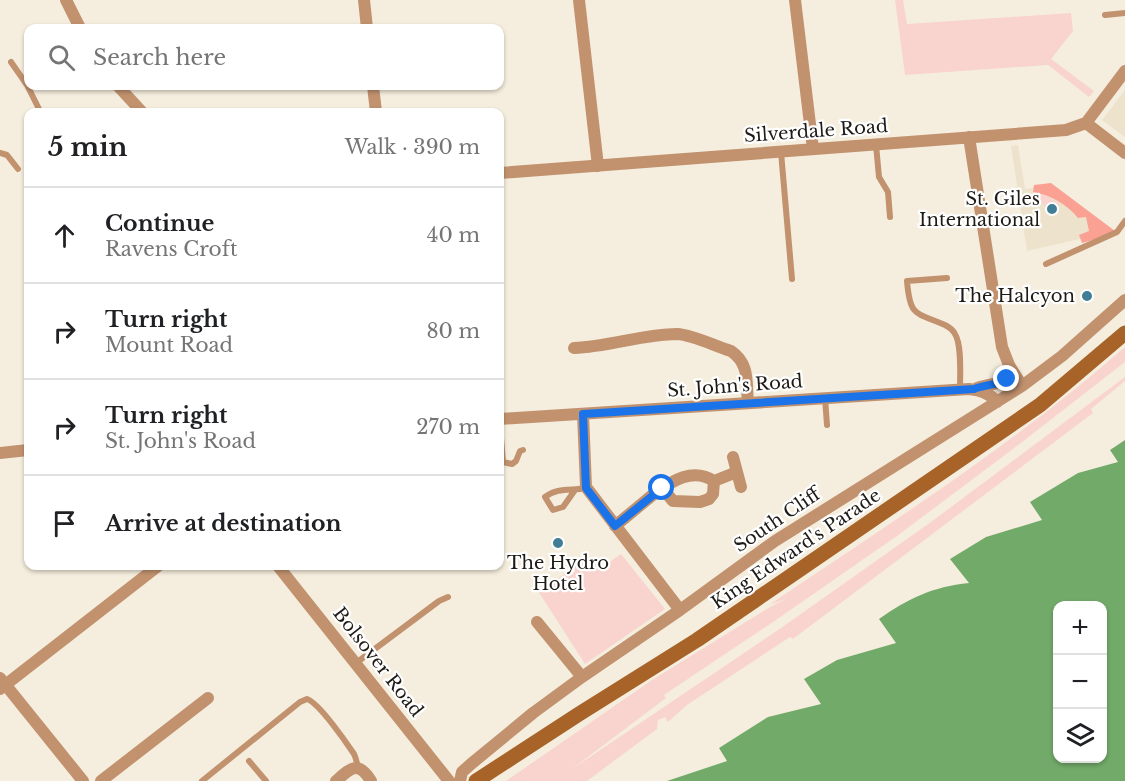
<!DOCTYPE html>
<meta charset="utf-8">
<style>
:root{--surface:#fff;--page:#f6f6f6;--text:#202124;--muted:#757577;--line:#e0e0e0}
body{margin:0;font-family:"Libre Baskerville",serif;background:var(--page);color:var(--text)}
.controls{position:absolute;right:18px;bottom:18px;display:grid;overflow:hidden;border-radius:12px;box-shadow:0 2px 4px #0004}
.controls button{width:54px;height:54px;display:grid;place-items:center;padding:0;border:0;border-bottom:2px solid var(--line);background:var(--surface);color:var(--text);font:30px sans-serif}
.stop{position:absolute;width:18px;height:18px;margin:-14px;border:4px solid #1a73e8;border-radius:50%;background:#fff}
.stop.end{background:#1a73e8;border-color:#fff;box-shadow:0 2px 6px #0008}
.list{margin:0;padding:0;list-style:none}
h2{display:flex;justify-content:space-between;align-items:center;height:78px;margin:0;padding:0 24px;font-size:26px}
h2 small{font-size:20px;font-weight:400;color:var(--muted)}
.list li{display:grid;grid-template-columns:39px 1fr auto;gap:18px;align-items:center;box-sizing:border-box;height:96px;padding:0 24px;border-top:2px solid var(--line)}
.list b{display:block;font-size:22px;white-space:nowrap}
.list p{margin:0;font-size:20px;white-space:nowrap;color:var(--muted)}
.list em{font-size:20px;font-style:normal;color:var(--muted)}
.icon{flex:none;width:33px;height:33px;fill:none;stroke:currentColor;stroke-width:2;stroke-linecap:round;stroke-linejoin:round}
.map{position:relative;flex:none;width:1125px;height:781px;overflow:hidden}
.search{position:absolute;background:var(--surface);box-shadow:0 2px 4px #0004;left:24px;top:24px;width:480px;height:66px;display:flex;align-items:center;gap:15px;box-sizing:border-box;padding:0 21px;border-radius:12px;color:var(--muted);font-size:22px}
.panel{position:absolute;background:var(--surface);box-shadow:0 2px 4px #0004;left:24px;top:108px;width:480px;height:462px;border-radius:12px}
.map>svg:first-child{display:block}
.built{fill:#ede2cc}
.green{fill:#f9d4ce}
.forest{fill:#faa194}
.water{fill:#72aa6a;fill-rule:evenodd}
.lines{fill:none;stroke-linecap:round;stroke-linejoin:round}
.service{stroke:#c2926f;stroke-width:6}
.minor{stroke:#c2926f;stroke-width:12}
.secondary{stroke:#a86329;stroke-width:15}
.route{stroke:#1a73e8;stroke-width:8}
.poi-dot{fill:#417d95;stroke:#fff;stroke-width:2}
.labels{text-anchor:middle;stroke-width:4.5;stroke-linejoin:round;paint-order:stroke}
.street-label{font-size:18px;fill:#1e1b16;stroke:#fff}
.poi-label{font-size:18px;fill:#1e1b16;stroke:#fff;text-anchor:end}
</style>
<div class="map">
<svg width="1125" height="781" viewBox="0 0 1125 781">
<rect width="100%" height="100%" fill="#f5eede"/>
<!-- built -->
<path class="built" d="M1125,90V137L1102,120Z
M1018,145L1025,189L1053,185L1110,229L1097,235L1027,251L1011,146Z"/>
<!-- green -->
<path class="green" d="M895,0H903L907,24L1071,13L1073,31L1051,59L1094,91L1089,97L1048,65L905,75Z
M1024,194L1046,195L1061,205L1046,208L1043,204L1030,203L1025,198Z
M1125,347V362L1017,446L897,536L776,620L664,695L666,698L572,769L781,628L931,522L1125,377V381L1091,409L1093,413L793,639L790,637L687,705L668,722L665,717L658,720L657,729L587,781H506L652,680L770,607L786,599L769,605C890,523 1015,444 1125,347Z
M621,554L665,609L585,664L538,591L566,573L572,574L575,572V567L589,558L598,570Z"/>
<!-- forest -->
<path class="forest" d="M1051,183L1115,231L1100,238L1082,243L1079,235L1089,231L1086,217L1078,218C1067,204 1050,195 1033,192L1034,185Z"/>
<!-- water -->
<path class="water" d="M1125,440V781H667L727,761L719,748L768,717L821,704L804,679L837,660L896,643L879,619C909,598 932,587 969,583L950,559L986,537L1042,520L1030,502L1078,473L1118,462L1110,450ZM1058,606H1102V758H1058Z"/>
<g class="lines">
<!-- service -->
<path class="service" d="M1105,15L1125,13
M11,62L27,85L39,109
M876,145L879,177L888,192L890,217
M781,152L792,279
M0,153L7,155L18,169
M1046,264L1117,232L1125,221
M947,278L907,281C910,317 915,312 945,325C949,327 953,330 955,334C962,345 960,375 960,389
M825,398L827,425
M500,426L503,462L512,464L516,461L520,451L523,450
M575,490L563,507L553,510L545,497C558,487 571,491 586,488
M356,663L439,601L448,597
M249,761L266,781
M202,781L300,702L307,699C319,703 346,742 354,754C356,758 357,763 358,768"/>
<!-- minor -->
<path class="minor" d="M66,0L80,28
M364,0L367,28
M579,0L598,166
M795,0L813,149
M118,86L142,112
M373,86L376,112
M1086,123L1125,153
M969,137L1002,347L1009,365L1022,386
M500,173L1066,130L1086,123L1125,71
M574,348C609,347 643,334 677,334C694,335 714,346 731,351C750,364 746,382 748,403
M975,389C985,384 998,385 1007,379L1009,365
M583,414L586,487L680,610
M500,419L969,389C981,390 990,393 997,402
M0,453L28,450
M733,457L741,487
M714,481L737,472
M615,526L655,493C672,481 693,467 714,481L713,494L709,499L700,502L673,501L662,488
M278,566L449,781
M537,622L582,677
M0,678L83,781
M0,689L158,566
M101,781L208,698
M336,781C351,768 358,760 371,781
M460,781L462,772L471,764L533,713L582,677L680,610L775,541L1022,386L1062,356L1125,300"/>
<!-- secondary -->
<path class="secondary" d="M476,781L579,714L697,640L1040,405L1125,333"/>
</g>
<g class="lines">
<!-- route -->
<path class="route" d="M662,488L615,526L586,488L583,414L974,389C984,385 998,385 1007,379"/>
</g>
<!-- markers -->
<g class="poi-dot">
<circle cx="1052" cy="209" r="6"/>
<circle cx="1087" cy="296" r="6"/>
<circle cx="558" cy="543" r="6"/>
</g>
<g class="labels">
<!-- street labels -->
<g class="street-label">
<text transform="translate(816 131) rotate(-4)" y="6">Silverdale Road</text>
<text transform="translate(735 386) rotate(-4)" y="6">St. John's Road</text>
<text transform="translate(777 520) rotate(-34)" y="6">South Cliff</text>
<text transform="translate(796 549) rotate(-34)" y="6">King Edward's Parade</text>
<text transform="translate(378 662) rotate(52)" y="6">Bolsover Road</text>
</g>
<!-- poi labels -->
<g class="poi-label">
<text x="1040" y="205">St. Giles<tspan x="1040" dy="21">International</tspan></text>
<text x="1075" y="302">The Halcyon</text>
<text x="558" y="569" text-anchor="middle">The Hydro<tspan x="558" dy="21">Hotel</tspan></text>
</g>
</g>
</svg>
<div class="controls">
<button>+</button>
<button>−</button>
<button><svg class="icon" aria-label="layers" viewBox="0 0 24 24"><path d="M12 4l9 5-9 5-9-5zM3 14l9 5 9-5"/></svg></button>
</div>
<div class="stop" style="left:662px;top:488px"></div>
<div class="stop end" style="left:1007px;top:379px"></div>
<div class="search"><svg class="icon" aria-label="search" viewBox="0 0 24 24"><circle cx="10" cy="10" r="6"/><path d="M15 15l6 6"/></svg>Search here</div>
<section class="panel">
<h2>5 min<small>Walk · 390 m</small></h2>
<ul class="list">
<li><svg class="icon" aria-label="ahead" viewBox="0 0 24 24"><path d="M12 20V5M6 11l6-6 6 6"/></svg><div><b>Continue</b><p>Ravens Croft</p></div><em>40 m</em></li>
<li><svg class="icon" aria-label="right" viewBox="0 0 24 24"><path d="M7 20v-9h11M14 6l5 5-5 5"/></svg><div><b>Turn right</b><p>Mount Road</p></div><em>80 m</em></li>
<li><svg class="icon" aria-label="right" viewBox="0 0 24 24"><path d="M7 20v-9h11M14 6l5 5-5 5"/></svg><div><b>Turn right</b><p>St. John's Road</p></div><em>270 m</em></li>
<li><svg class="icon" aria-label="arrive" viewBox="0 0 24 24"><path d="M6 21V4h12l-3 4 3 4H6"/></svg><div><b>Arrive at destination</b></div></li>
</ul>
</section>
</div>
